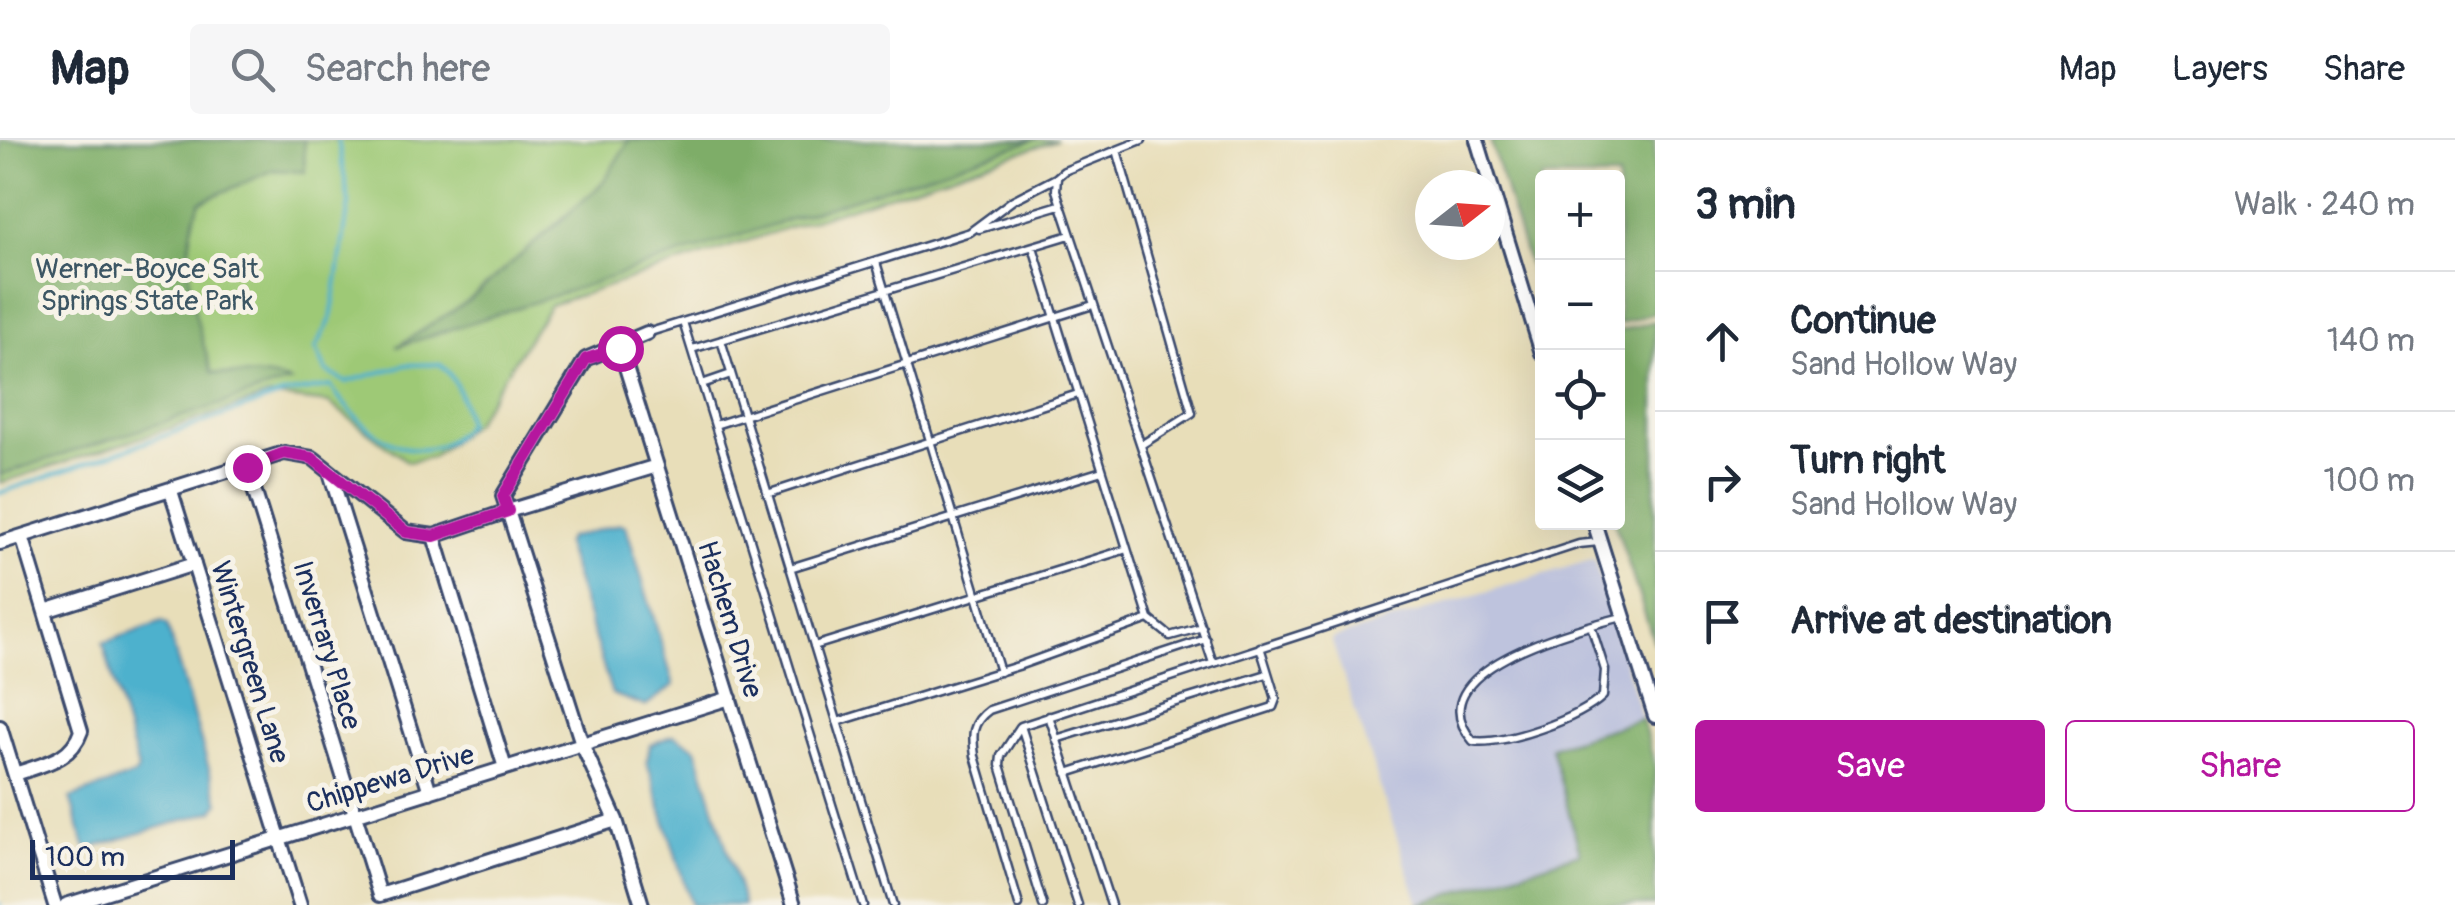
<!DOCTYPE html>
<meta charset="utf-8">
<style>
:root{--surface:#fff;--page:#f6f6f7;--text:#1f2937;--muted:#747a83;--line:#e0e1e3;--accent:#b5179e}
body{margin:0;font-family:Pangolin,sans-serif;background:var(--page);color:var(--text)}
.controls{position:absolute;right:30px;top:30px;display:grid;overflow:hidden;border-radius:10px;box-shadow:0 10px 40px #0002}
.controls button{width:90px;height:90px;display:grid;place-items:center;padding:0;border:0;border-bottom:2px solid var(--line);background:var(--surface);color:var(--text);font:50px sans-serif}
.compass{position:absolute;left:1415px;top:30px;width:90px;height:90px;border-radius:50%;background:var(--surface);box-shadow:0 10px 40px #0002;rotate:73deg}
.scale{position:absolute;left:30px;bottom:25px;width:205px;box-sizing:border-box;padding-left:10px;border:5px solid #1b2f5e;border-top:0;font-size:28px;line-height:35px;white-space:nowrap;color:#1b2f5e;-webkit-text-stroke:8px #f7f3e8;paint-order:stroke}
.stop{position:absolute;width:30px;height:30px;margin:-22px;border:8px solid #b5179e;border-radius:50%;background:#fff}
.stop.end{background:#b5179e;border-color:#fff;box-shadow:0 2px 10px #0008}
.list{margin:0;padding:0;list-style:none}
h2{display:flex;justify-content:space-between;align-items:center;height:130px;margin:0;padding:0 40px;font-size:42px}
h2 small{font-size:32px;font-weight:400;color:var(--muted)}
.list li{display:grid;grid-template-columns:65px 1fr auto;gap:30px;align-items:center;box-sizing:border-box;height:140px;padding:0 40px;border-top:2px solid var(--line)}
.list b{display:block;font-size:38px;white-space:nowrap}
.list p{margin:0;font-size:32px;white-space:nowrap;color:var(--muted)}
.list em{font-size:32px;font-style:normal;color:var(--muted)}
.actions{display:flex;gap:20px;padding:30px 40px}
.actions a{flex:1;padding:22px 0;border:2px solid var(--accent);border-radius:10px;text-align:center;font-size:35px;color:var(--accent)}
.actions .main{background:var(--accent);color:#fff}
.icon{flex:none;width:55px;height:55px;fill:none;stroke:currentColor;stroke-width:2;stroke-linecap:round;stroke-linejoin:round}
.map{position:relative;flex:none;width:1655px;height:765px;overflow:hidden}
header{display:flex;align-items:center;gap:60px;box-sizing:border-box;height:140px;padding:0 50px;background:var(--surface);border-bottom:2px solid var(--line)}
header strong{font-size:48px}
nav{display:flex;gap:55px;margin-inline-start:auto;font-size:35px}
.search{width:700px;height:90px;background:var(--page);display:flex;align-items:center;gap:25px;box-sizing:border-box;padding:0 35px;border-radius:10px;color:var(--muted);font-size:38px}
main{display:flex}
aside{flex:1;background:var(--surface)}
.map>svg:first-child{display:block}
.industrial{fill:#bec3dd}
.green{fill:#9ec976;stroke:#5c7c6a;stroke-width:2.5}
.forest{fill:#7ead67;stroke:#4c6e62;stroke-width:2.5}
.water{fill:#4eb1cd;stroke:#347096;stroke-width:2.5}
.lines{fill:none;stroke-linecap:round;stroke-linejoin:round}
.stream{stroke:#4eb1cd;stroke-width:4}
.lane-casing{stroke:#3a496c;stroke-width:11}
.street-casing{stroke:#3a496c;stroke-width:18}
.lane{stroke:#fff;stroke-width:6}
.street{stroke:#fff;stroke-width:12}
.route{stroke:#b5179e;stroke-width:12}
.labels{text-anchor:middle;stroke-width:10;stroke-linejoin:round;paint-order:stroke}
.park-label{font-size:28px;fill:#3c5664;stroke:#f7f3e8}
.street-label{font-size:28px;fill:#1b2f5e;stroke:#f7f3e8}
</style>
<header>
<strong>Map</strong>
<div class="search"><svg class="icon" aria-label="search" viewBox="0 0 24 24"><circle cx="10" cy="10" r="6"/><path d="M15 15l6 6"/></svg>Search here</div>
<nav><a>Map</a><a>Layers</a><a>Share</a></nav>
</header>
<main>
<div class="map">
<svg width="1655" height="765" viewBox="0 0 1655 765">
<rect width="100%" height="100%" fill="#f7f3e8"/>
<filter id="ink" filterUnits="userSpaceOnUse"><feTurbulence type="fractalNoise" baseFrequency=".01" numOctaves="2"/><feDisplacementMap in="SourceGraphic" scale="20" xChannelSelector="R" yChannelSelector="G"/><feConvolveMatrix kernelMatrix="1 2 1 2 8 2 1 2 1" color-interpolation-filters="sRGB"/></filter>
<filter id="wash" filterUnits="userSpaceOnUse"><feTurbulence type="fractalNoise" baseFrequency=".0048" numOctaves="4" result="noise"/><feDisplacementMap in="SourceGraphic" scale="40" xChannelSelector="R" yChannelSelector="G"/><feGaussianBlur stdDeviation="2.25" result="paint"/><feColorMatrix in="noise" values="0 0 0 0 0 0 0 0 0 0 0 0 0 0 0 0 0 1.4 0 .05"/><feComposite in="paint" operator="in"/></filter>
<g filter="url(#wash)">
<rect width="100%" height="100%" fill="#e8deb9"/>
<!-- industrial -->
<path class="industrial" d="M1594,419L1642,579L1552,607L1581,713L1419,764L1331,499Z"/>
<!-- green -->
<path class="green" d="M0,0H1057L550,165L474,283L432,317L408,322L329,263L268,256L0,343Z"/>
<!-- forest -->
<path class="forest" d="M0,0H304L305,32L274,30L200,62C177,118 194,175 212,232C240,238 264,232 290,242L0,335Z
M629,0H1035L396,207L468,161L602,44Z
M1490,0H1655V173L1618,184V38H1542V168Z
M1655,181V505L1615,383L1618,191Z
M1642,579L1655,625V765H1417L1580,713L1551,607Z"/>
<!-- water -->
<path class="water" d="M620,384L626,386L674,545L645,566L612,554L565,404L568,398Z
M162,482L167,485L219,663L214,671L91,708L85,706L70,658L135,635L138,629L103,503Z
M674,595L696,608L744,765H691L647,622L650,605Z"/>
<g class="lines">
<!-- stream -->
<path class="stream" d="M0,353L285,254L331,246C361,292 422,340 467,284C463,261 458,239 440,224L405,225L346,242L326,231L316,208L331,179L349,63L338,0
M0,764V765"/>
</g>
</g>
<g filter="url(#ink)">
<g class="lines">
<defs>
<path id="lane" d="M1142,0L1064,31L1057,37L1056,50L1213,523
M1117,10L1192,273L1141,305
M979,89L1060,65
M1033,107L1149,479L1170,496L1202,487
M876,122L1000,532
M683,182L863,765
M647,193L970,92L1013,60L1056,38
M721,200L893,765
M692,209L1070,95
M702,244L731,234
M715,285L1093,165
M767,354L1078,254
M790,428L1102,331
M1591,486L1605,530L1603,556C1579,579 1505,605 1473,601C1412,531 1575,489 1622,477
M814,506L1127,409
M1049,576L1111,765
M837,582L1018,526L1149,479
M1020,587L1001,616L1000,625L1043,765
M1056,599L1267,534
M1067,633L1273,567L1276,559L1260,507
M1019,765L975,616C972,595 971,583 989,570L1206,499
M1078,765L1021,586L1579,404L1599,402"/>
<path id="street" d="M1477,0L1542,213
M620,208L794,765
M247,327L380,755L616,680
M331,336L430,652
M171,351L300,765
M1594,382L1655,576
M434,396L505,628
M0,403L284,313L313,318L406,392L434,396L508,371L503,356L586,219L647,193
M45,471L194,424
M0,587L55,765
M15,634C43,624 71,621 81,591L22,396
M66,765L730,558
M642,765L616,680L582,604L508,371L657,326"/>
</defs>
<!-- lane casing -->
<use href="#lane" class="lane-casing"/>
<!-- street casing -->
<use href="#street" class="street-casing"/>
<!-- lane -->
<use href="#lane" class="lane"/>
<!-- street -->
<use href="#street" class="street"/>
</g>
</g>
<g class="lines" filter="url(#ink)">
<!-- route -->
<path class="route" d="M247,327L284,313L312,318L406,392L434,396L508,371L503,356L586,219L620,208"/>
</g>
<g class="labels">
<!-- park labels -->
<g class="park-label">
<text x="147" y="138">Werner-Boyce Salt<tspan x="147" dy="32">Springs State Park</tspan></text>
</g>
<!-- street labels -->
<g class="street-label">
<text transform="translate(731 479) rotate(73)" y="10">Hachem Drive</text>
<text transform="translate(328 505) rotate(73)" y="10">Inverrary Place</text>
<text transform="translate(251 522) rotate(73)" y="10">Wintergreen Lane</text>
<text transform="translate(390 638) rotate(-17)" y="10">Chippewa Drive</text>
</g>
</g>
</svg>
<div class="controls">
<button>+</button>
<button>−</button>
<button><svg class="icon" aria-label="locate" viewBox="0 0 24 24"><circle cx="12" cy="12" r="6"/><path d="M12 2v4M12 18v4M2 12h4M18 12h4"/></svg></button>
<button><svg class="icon" aria-label="layers" viewBox="0 0 24 24"><path d="M12 4l9 5-9 5-9-5zM3 14l9 5 9-5"/></svg></button>
</div>
<svg class="compass" viewBox="-18 -18 36 36"><path d="M0-13l5 13h-10z" fill="#e53935"/><path d="M0 13l5-13h-10z" fill="#747a83"/></svg>
<div class="scale">100 m</div>
<div class="stop" style="left:620px;top:208px"></div>
<div class="stop end" style="left:247px;top:327px"></div>
</div>
<aside>
<h2>3 min<small>Walk · 240 m</small></h2>
<ul class="list">
<li><svg class="icon" aria-label="ahead" viewBox="0 0 24 24"><path d="M12 20V5M6 11l6-6 6 6"/></svg><div><b>Continue</b><p>Sand Hollow Way</p></div><em>140 m</em></li>
<li><svg class="icon" aria-label="right" viewBox="0 0 24 24"><path d="M7 20v-9h11M14 6l5 5-5 5"/></svg><div><b>Turn right</b><p>Sand Hollow Way</p></div><em>100 m</em></li>
<li><svg class="icon" aria-label="arrive" viewBox="0 0 24 24"><path d="M6 21V4h12l-3 4 3 4H6"/></svg><div><b>Arrive at destination</b></div></li>
</ul>
<div class="actions"><a class="main">Save</a><a>Share</a></div>
</aside>
</main>
